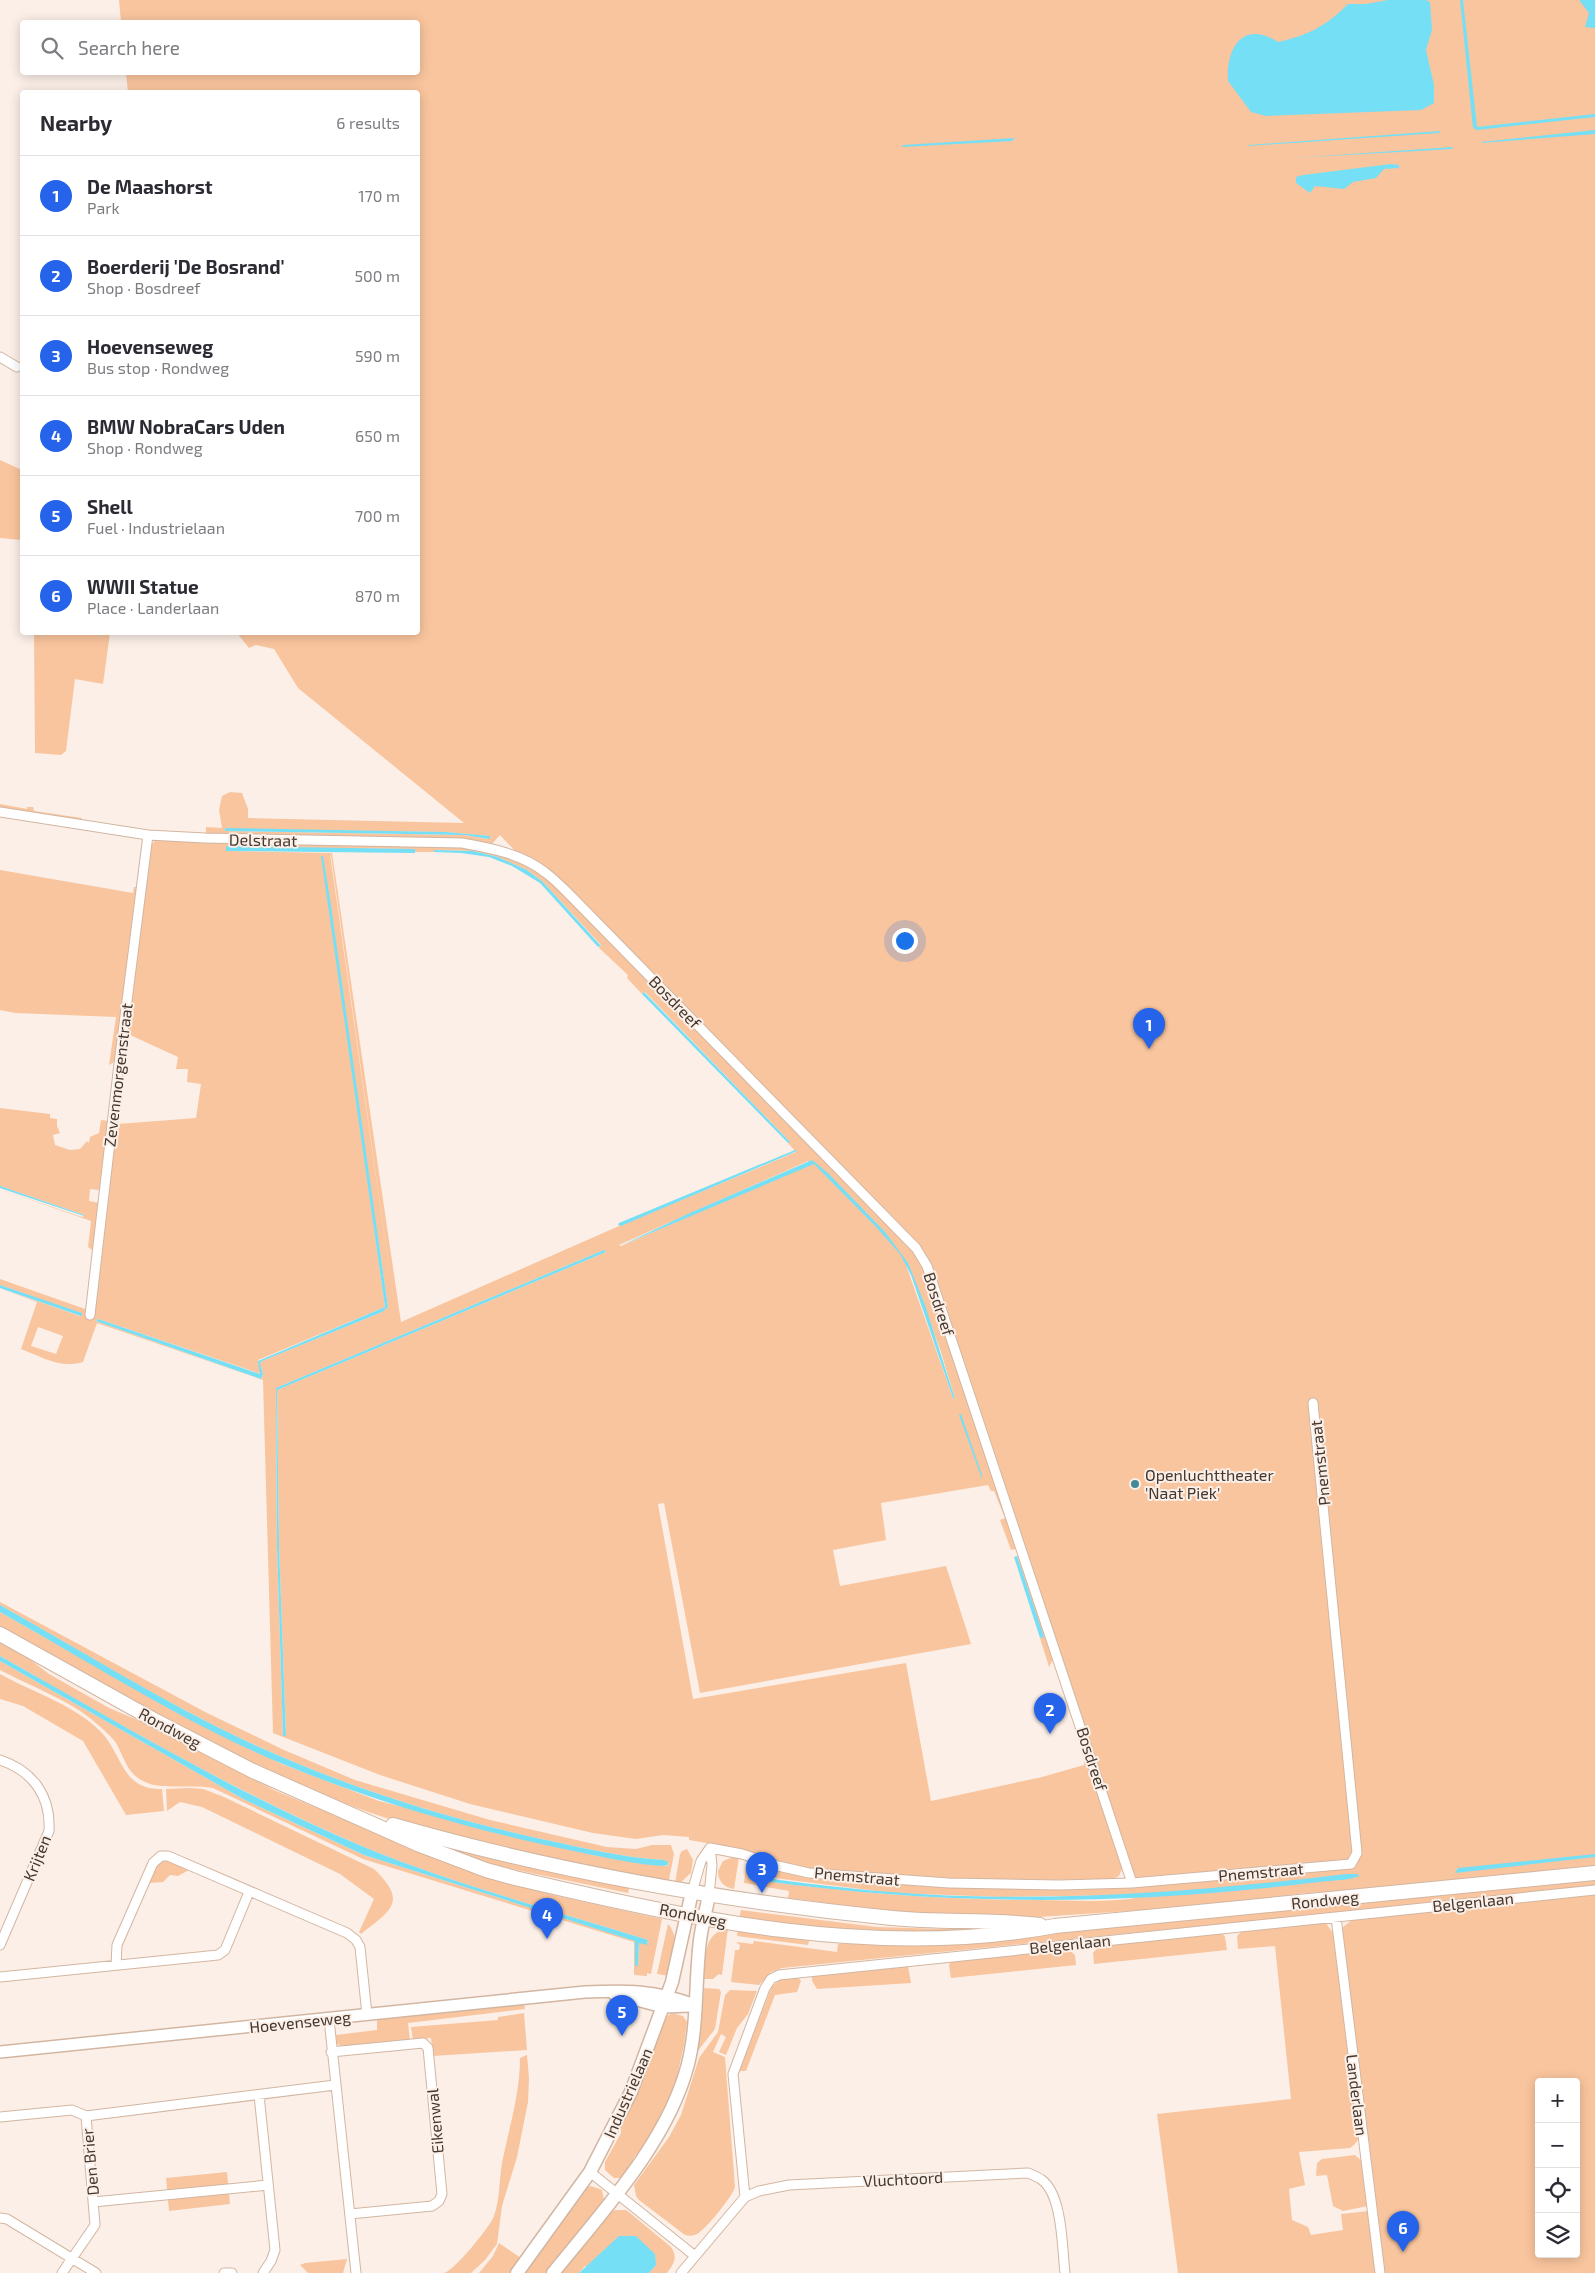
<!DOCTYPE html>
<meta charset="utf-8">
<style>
:root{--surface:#fff;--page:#f2f2f3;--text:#2b2b33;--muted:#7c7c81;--line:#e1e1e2;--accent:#2563eb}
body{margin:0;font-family:"Exo 2",sans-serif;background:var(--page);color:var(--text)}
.controls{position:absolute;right:15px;bottom:15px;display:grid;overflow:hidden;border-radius:5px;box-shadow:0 2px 12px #0003}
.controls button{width:45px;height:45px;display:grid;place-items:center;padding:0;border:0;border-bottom:1px solid var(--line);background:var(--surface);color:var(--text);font:25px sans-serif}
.you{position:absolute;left:904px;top:940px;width:18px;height:18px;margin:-12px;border:4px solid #fff;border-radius:50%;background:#1a73e8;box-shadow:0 0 0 8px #1a73e833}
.badge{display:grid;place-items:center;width:32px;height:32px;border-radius:50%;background:var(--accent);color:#fff;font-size:16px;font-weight:700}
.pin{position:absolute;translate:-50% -41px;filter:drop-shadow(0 1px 2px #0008)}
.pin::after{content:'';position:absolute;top:26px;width:18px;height:15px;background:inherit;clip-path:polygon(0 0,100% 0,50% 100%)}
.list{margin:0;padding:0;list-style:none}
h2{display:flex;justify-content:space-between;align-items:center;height:65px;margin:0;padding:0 20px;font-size:21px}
h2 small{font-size:16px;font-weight:400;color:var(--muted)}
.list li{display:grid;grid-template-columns:32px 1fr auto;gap:15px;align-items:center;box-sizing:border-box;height:80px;padding:0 20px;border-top:1px solid var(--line)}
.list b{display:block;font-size:19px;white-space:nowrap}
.list p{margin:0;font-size:16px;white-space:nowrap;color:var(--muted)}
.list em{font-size:16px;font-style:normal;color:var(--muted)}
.icon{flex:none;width:28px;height:28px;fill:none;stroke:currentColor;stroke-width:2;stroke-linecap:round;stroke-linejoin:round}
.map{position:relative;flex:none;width:1595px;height:2273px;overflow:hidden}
.search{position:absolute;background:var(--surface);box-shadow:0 2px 12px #0003;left:20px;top:20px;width:400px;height:55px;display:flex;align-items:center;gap:12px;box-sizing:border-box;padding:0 18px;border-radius:5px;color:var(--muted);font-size:19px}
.panel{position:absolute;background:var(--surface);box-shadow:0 2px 12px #0003;left:20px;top:90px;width:400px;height:545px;border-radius:5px}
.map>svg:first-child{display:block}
.green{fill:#f9c59e;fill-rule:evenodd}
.water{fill:#75dff5}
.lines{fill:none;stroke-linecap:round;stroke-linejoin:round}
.minor-casing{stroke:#d2b6a2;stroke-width:11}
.tertiary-casing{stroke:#d2b6a2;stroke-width:14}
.secondary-casing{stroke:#d2b6a2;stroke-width:15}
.primary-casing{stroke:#d2b6a2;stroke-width:16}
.minor{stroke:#fff;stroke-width:9}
.tertiary{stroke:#fff;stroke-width:11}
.secondary{stroke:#fff;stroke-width:12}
.primary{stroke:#fff;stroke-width:14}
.poi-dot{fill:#458997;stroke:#fbefe7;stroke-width:2}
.labels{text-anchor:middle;stroke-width:4;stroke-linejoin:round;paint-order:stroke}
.street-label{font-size:16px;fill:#43382f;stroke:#fbefe7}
.poi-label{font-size:16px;fill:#43382f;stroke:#fbefe7;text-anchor:start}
</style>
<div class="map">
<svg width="1595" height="2273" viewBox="0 0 1595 2273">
<rect width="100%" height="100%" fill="#fbefe7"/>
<!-- green -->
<path class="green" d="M119,0H1595V2273H1382L1343,1962V1927L1352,1920L1351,1911L782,1968L771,1972L759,1985L731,1982L735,1950H739L740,1945L736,1942L753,1944L754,1941L837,1952L838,1944L973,1941L1351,1904L1350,1892C1314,1891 1281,1895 1247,1903L1007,1919L896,1912L788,1898L789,1891L744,1883L746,1864L750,1861L784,1872L805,1875L1131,1886L1054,1658L1049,1667L1040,1638L1043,1637L1017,1556H1019L1016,1549L1011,1550L1000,1520L1005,1518L994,1491H991L988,1485L881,1503L886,1540L833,1550L840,1586L946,1566L971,1644L700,1693L664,1503L658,1504L693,1699L906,1663L931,1801L1042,1777L1084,1765V1762H1088L1123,1867L1119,1876L1111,1880L935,1879L810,1869L773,1860L741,1849L689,1840V1837L663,1835L636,1839L593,1833L470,1804L380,1775L273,1733L263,1380L97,1323L83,1362C61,1369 42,1357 21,1349L37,1302L0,1288L80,1316L82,1314L0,1285V1279L88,1310L121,1063L124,1062L118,1124L196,1118L201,1084L187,1082L188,1069H176L178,1057L128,1034L124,1056L151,846L156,839L457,846L490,851L531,868L500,835L491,845L206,835V827L222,828L219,810L222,796L230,792L242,793L248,809V818L464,823L298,688L274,649L256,645L249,648L237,633L418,632V92H128L126,73L418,72V22H121ZM225,829L446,832L489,836L488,839L465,835L225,831ZM226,847L414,849L415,853L392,852H434V850L473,851L498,857L527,870L543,882L601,945L599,948L628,975L627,978L642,994L645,992L789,1141L788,1143L796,1152L619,1226L401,1322L332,853L226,851ZM330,854L331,856L396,1318ZM322,855L388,1307L382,1312L262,1361L260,1363L263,1374L261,1379L96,1321L98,1319L261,1374L258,1360L385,1307ZM808,1161L812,1165L810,1164L621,1246L619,1245ZM604,1250L606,1252L277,1390L279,1546L286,1735L283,1736L277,1546L276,1388ZM906,1265L909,1267L941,1352L955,1399L953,1398ZM38,1327L63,1336L56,1354L31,1346ZM750,1875L893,1893L1001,1897L1134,1895L1135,1898C1104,1903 1069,1900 1037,1900C940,1900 845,1892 749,1879ZM1539,2082H1576V2254H1539Z
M0,460L22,470V540L0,538Z
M34,633H110L103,684L75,679L66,751L61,755L35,753Z
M0,804L27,809V807H33L34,811L82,818L79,821L0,809Z
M0,870L133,893L134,887H139L116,1061L109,1065L116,1017L15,1013L0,1010Z
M0,1108L50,1114V1118L57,1119V1126L60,1133L53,1135L55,1145L70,1150L80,1149L87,1141L89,1143L90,1137L99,1133L101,1120L109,1121L103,1185L98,1190L90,1189L89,1201L100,1203L95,1252L88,1247L91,1221L0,1189L79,1216L83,1217L84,1215L0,1186Z
M0,1602L207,1713L284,1750L355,1780L490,1820L607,1847L636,1849L652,1845H671L674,1854L668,1885C559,1861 447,1842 343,1803C222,1757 111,1690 0,1627V1612L106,1672L237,1742L282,1764L379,1801L593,1855L667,1866L669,1864L664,1860C622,1858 581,1847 541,1839C441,1817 341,1785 248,1742C163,1702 82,1652 0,1605Z
M0,1640L15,1648L49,1674L109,1708L152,1726L276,1791L473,1873L557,1896L662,1919L651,1974L647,1973V1976L634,1975V1942L363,1859L213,1788C193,1784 161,1790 145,1782C127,1774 125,1759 116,1743C112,1737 103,1729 97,1724C72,1701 30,1686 0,1670V1661L245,1800L364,1855L636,1941L635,1966H638L639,1942L647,1944L648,1940C553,1910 456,1885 364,1847C237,1793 119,1724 0,1656Z
M0,1674C32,1692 73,1704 100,1731C123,1754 121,1790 162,1789L164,1811L126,1815L83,1741L23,1706L0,1699Z
M190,1788L203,1789L224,1797L374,1869C409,1902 390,1911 361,1934L359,1932L374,1899L340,1874L202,1807L180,1802L167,1811L166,1789Z
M419,1836L630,1884L628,1893L483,1863L418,1841Z
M687,1849L693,1860L691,1873L681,1882L675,1883L680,1854L682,1851Z
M733,1857H739L734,1889C723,1887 718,1881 718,1871L723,1861Z
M166,1860L189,1870L178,1876L170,1875L163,1882L148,1883L157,1864Z
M741,1910L877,1927L944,1929L1035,1926L874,1936L739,1919Z
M1325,1922L1334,1934L1360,2137L1355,2144L1350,2148L1299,2152L1305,2185L1289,2189L1292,2220L1308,2227L1311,2235L1343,2230L1341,2214L1369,2211L1376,2273H1178L1157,2114L1291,2099L1275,1946L1238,1949L1237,1936L1242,1931Z
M668,1924C681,1938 672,1958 669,1976L657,1974Z
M728,1928L722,1975L719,1974L713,1979H704C706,1957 702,1934 728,1928Z
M738,1928L769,1931L809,1941L808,1945L737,1936Z
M1222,1933L1225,1937L1227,1950L1094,1964L1093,1953L1100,1945Z
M1067,1948L1075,1955L1076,1965L951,1978L949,1965L951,1960Z
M908,1966L911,1983L817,1989L812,1981V1975Z
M797,1976L801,1981L797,1992L775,1995L746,2071H739L772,1986L782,1979Z
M704,1988L719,1989L721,1992L715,2029L697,2052Z
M730,1990L757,1991L748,2014L737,2028L726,2055L719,2052L726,2037L721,2034L713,2052L725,2057L735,2187C733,2196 705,2230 697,2234C693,2236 690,2236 685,2235L639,2200L636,2196L634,2185L669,2137L681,2115L699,2058L718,2032L725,1995Z
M524,2004L525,2009L408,2023L410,2040L342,2046L337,2044L336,2035L377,2030V2018Z
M524,2013L527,2050L433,2056L431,2038L413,2040L411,2027L498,2020V2017Z
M672,2013L683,2016L687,2022L684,2045L674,2090L650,2138L635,2156L622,2178H614L605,2170V2162L621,2133V2120L666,2017Z
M527,2055L529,2078L528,2102L517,2157L502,2206L497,2244L485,2260L471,2273H444C454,2271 490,2227 494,2216C500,2200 499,2180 502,2163C509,2128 520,2094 520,2058Z
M1355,2155L1363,2162L1368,2206L1343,2211L1333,2206L1327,2175L1316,2176L1317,2163L1322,2159Z
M227,2172L230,2204L169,2211L166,2178Z
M591,2186L602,2190L604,2200L547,2273H523L584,2189Z
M615,2210H626L630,2213L671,2247C678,2257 674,2264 667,2273H649L656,2265L585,2266L579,2273H560L611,2212Z
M499,2243L521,2258L510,2273H479L493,2256Z
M347,2259L343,2273H308L300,2265L305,2263Z"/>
<!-- water -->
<path class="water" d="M1388,0H1426L1430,2L1432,30L1426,50L1434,85V103L1421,110L1266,116L1251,112L1228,81C1226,46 1244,20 1278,42C1309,35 1326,26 1348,4H1366Z
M1460,0H1463L1477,127L1595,114V117L1477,130L1473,128Z
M1579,0H1595V28L1585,27L1589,13Z
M1595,130V134L1481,143L1482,142Z
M1441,131L1439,133L1248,146L1249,145Z
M1015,138L1012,141L902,147L903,145Z
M1453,147L1452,149L1293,158Z
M1391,164L1399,165V168L1384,169L1376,178L1353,182L1344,189L1315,186L1310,193L1296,183V177L1303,175Z
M225,828L446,832L490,836L489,839L465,835L225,831Z
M226,846L415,849V853L226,851Z
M434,850L473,851L498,857L527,870L543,882L601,946L598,947L540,883L512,866L489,857L461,853L434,852Z
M321,856H323L330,899L388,1307L382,1312L262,1361L260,1363L263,1374L261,1379L96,1321L98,1319L260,1374L258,1361L385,1307Z
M644,992L790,1142L788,1143L642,994Z
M795,1150L797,1151L621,1226L618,1225L619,1223Z
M812,1160L828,1173L885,1232L908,1263L925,1305L955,1399L953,1398L911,1275L900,1254L877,1228L814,1164L620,1246L690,1213Z
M0,1186L84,1215V1216L0,1188Z
M604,1250L606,1252L277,1390L279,1546L286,1736H283L277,1546L276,1388Z
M0,1285L82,1313V1315L81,1316L0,1288Z
M961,1414L982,1475V1479L959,1415Z
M1017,1556L1044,1637L1040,1638L1014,1557Z
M0,1605C82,1651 163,1702 248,1742C341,1785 441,1817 541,1839C581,1847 622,1858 664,1860L668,1862V1865C659,1869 597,1856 583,1853C480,1832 380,1804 283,1764C184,1723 93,1664 0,1612Z
M0,1656C119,1723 237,1794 364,1847C456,1885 553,1910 648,1940L647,1945L639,1943L638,1966H635V1941L364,1855L245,1800L0,1661Z
M1595,1854V1857L1455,1873L1458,1868Z
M1346,1874H1358L1359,1876C1351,1880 1339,1880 1329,1881C1308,1883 1287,1886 1266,1888C1091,1906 922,1904 749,1879L748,1877L750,1875C783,1881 815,1885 848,1888C1014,1906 1180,1894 1346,1874Z
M619,2236H636L655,2254L656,2265L649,2273H579Z"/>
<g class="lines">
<defs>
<path id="minor" d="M0,357L17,367
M0,812L148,835L205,838L462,843C490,848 523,854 546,873C554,879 562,887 569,894L916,1248L927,1266L1132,1883
M90,1315L119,1064L148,835
M0,1760C33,1771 51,1796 49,1831L0,1945
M710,1848L742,1854L778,1866L809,1873L949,1883L1060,1885L1132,1883L1351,1864L1357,1853L1313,1403
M692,1892L701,1861L710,1848
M709,1895L712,1865L710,1848
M1336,1917L1380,2273
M116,1965L117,1945L153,1863L161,1856H168L347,1933L356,1940L360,1947L367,2015
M0,1977L218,1955L225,1950L249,1892
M329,2019L356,2273
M331,2052L423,2043L428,2048L442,2194L439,2201L432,2206L350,2214
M259,2095L275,2250L271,2261L263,2273
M86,2116L335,2085
M0,2117L72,2110L86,2116L95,2225L62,2273
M590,2172L695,2256
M745,2197L733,2074L765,1988L771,1979L779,1975L1595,1890
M93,2202L268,2185
M0,2218L7,2219L96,2273
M224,2273H232
M681,2273L745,2197L759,2191L789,2185L1028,2173C1033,2175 1038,2177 1042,2180C1063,2196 1062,2249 1065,2273"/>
<path id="tertiary" d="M614,1994L663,2007L691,2006
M0,2052L585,1992C627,1990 655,1990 695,2005"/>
<path id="secondary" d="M517,2273L590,2172L631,2092L672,1982L692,1892
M553,2273C602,2212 668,2142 688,2064C698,2024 695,1981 700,1940C702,1925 706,1910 709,1895"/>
<path id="primary" d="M0,1634L156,1721L253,1771L420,1845L486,1870L515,1878C690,1919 876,1960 1055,1926L1595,1873
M393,1825C556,1872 723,1901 892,1918C941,1923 991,1919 1040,1925"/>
</defs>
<!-- minor casing -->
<use href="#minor" class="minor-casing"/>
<!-- tertiary casing -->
<use href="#tertiary" class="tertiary-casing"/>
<!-- secondary casing -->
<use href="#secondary" class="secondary-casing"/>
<!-- primary casing -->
<use href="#primary" class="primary-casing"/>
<!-- minor -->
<use href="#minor" class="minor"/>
<!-- tertiary -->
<use href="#tertiary" class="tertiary"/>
<!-- secondary -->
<use href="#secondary" class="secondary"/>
<!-- primary -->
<use href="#primary" class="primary"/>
</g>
<!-- markers -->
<circle class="poi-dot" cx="1135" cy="1484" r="5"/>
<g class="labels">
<!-- street labels -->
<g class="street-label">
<text transform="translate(263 840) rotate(1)" y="6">Delstraat</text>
<text transform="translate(675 1002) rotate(46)" y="6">Bosdreef</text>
<text transform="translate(118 1075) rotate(-83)" y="6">Zevenmorgenstraat</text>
<text transform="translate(939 1304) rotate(72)" y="6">Bosdreef</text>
<text transform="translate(1320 1463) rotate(-96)" y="6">Pnemstraat</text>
<text transform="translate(170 1728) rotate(28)" y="6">Rondweg</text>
<text transform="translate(1092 1759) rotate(72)" y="6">Bosdreef</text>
<text transform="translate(37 1858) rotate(-68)" y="6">Krijten</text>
<text transform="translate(1261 1872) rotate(-5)" y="6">Pnemstraat</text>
<text transform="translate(857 1876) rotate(5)" y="6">Pnemstraat</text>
<text transform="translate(1325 1900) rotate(-6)" y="6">Rondweg</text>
<text transform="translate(1473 1902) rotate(-6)" y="6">Belgenlaan</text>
<text transform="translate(693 1915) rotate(11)" y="6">Rondweg</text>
<text transform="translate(1070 1944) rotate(-6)" y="6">Belgenlaan</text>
<text transform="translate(300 2022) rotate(-6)" y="6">Hoevenseweg</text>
<text transform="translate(628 2093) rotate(-66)" y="6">Industrielaan</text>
<text transform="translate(1357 2095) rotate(83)" y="6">Landerlaan</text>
<text transform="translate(435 2121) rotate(-95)" y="6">Eikenwal</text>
<text transform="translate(90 2162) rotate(-95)" y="6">Den Brier</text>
<text transform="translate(903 2179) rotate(-3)" y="6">Vluchtoord</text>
</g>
<!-- poi labels -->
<g class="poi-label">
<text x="1145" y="1481">Openluchttheater<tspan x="1145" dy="18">'Naat Piek'</tspan></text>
</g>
</g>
</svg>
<div class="controls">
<button>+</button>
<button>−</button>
<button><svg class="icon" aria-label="locate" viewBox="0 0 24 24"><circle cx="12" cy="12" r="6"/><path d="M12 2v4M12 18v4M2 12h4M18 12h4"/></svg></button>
<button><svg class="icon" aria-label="layers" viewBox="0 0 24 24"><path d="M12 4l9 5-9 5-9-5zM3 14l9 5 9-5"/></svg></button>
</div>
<div class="you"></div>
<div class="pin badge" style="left:1149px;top:1049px">1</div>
<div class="pin badge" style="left:1050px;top:1734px">2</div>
<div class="pin badge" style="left:762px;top:1893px">3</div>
<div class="pin badge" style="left:547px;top:1939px">4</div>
<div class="pin badge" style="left:622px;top:2036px">5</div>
<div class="pin badge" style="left:1403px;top:2252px">6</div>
<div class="search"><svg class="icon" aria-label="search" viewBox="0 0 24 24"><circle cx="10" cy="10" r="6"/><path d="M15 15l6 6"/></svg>Search here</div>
<section class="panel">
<h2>Nearby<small>6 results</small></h2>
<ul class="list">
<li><span class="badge">1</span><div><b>De Maashorst</b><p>Park</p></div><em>170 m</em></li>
<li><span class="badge">2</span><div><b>Boerderij 'De Bosrand'</b><p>Shop · Bosdreef</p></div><em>500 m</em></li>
<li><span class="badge">3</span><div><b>Hoevenseweg</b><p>Bus stop · Rondweg</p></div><em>590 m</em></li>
<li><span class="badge">4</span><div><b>BMW NobraCars Uden</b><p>Shop · Rondweg</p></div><em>650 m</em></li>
<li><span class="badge">5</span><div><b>Shell</b><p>Fuel · Industrielaan</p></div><em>700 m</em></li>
<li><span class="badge">6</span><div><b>WWII Statue</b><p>Place · Landerlaan</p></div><em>870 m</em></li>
</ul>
</section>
</div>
